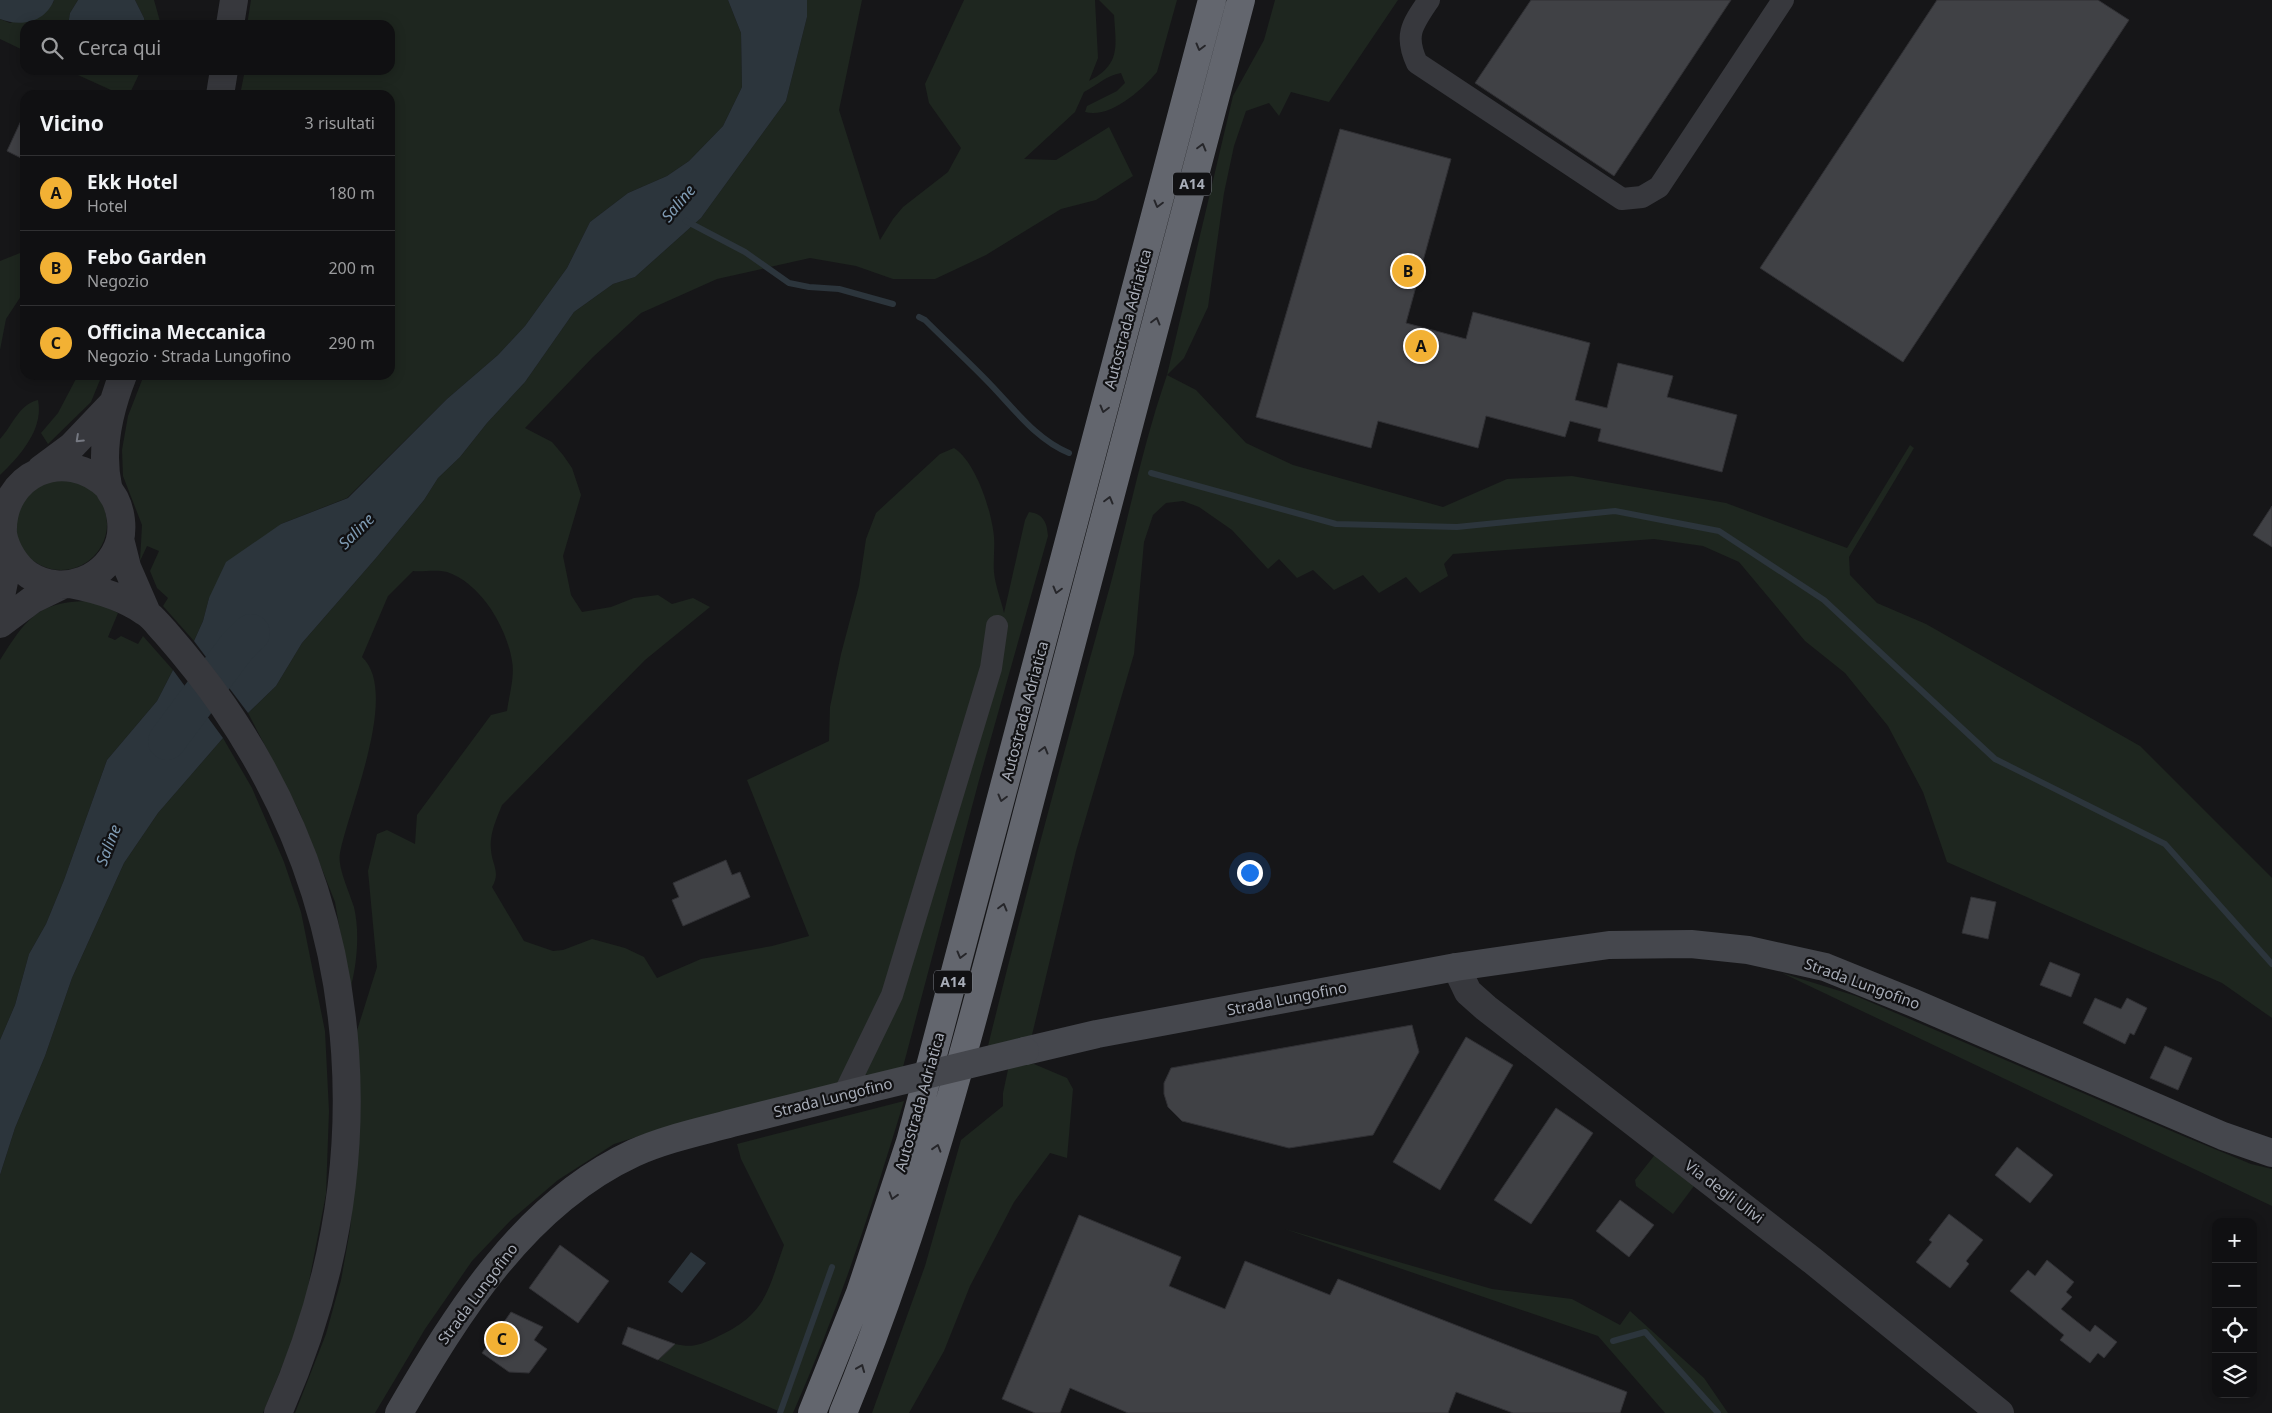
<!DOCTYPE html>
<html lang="it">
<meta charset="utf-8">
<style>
:root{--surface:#101012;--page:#19191b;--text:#f1f3f6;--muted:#9c9d9f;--line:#303032;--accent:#f2b134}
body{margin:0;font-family:"Noto Sans",sans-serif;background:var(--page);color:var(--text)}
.controls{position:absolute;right:15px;bottom:15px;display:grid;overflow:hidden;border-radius:10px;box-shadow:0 2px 12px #0003}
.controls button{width:45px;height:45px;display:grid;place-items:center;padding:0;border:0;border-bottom:1px solid var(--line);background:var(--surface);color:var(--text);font:25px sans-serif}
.you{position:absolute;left:1249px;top:872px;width:18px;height:18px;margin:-12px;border:4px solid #fff;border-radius:50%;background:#1a73e8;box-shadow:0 0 0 8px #1a73e833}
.badge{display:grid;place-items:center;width:32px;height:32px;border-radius:50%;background:var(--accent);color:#111;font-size:16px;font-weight:700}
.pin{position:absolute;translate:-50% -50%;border:2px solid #fff;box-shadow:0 1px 5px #0006}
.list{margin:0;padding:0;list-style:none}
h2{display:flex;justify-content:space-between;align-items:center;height:65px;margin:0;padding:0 20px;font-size:21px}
h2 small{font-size:16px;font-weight:400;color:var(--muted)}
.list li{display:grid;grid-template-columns:32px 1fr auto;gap:15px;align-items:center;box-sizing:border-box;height:75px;padding:0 20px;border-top:1px solid var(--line)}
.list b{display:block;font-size:19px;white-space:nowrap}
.list p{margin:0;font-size:16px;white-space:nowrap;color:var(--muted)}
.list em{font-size:16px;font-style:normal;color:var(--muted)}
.icon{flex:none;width:28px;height:28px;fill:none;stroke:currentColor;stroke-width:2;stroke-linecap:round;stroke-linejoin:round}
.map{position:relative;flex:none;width:2272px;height:1413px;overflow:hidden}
.search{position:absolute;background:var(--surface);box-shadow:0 2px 12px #0003;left:20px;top:20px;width:375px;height:55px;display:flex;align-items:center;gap:12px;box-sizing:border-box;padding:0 18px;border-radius:15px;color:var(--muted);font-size:19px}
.panel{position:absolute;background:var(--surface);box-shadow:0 2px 12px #0003;left:20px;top:90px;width:375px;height:290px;border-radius:15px}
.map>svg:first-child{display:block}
.green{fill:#1e261f}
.water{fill:#2c353c}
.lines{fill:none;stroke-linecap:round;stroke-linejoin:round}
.stream{stroke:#2c353c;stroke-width:6}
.river{stroke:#2c353c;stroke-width:38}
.building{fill:#404145;stroke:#303034}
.minor{stroke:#37383d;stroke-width:22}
.tertiary{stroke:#37383d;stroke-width:28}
.secondary{stroke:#45474d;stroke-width:28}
.motorway{stroke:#63666e;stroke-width:28}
.secondary-bridge{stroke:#45474d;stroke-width:28}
.oneway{stroke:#26262a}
.oneway2{stroke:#757881}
.labels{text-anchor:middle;stroke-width:4.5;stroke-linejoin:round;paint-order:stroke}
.shield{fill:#111113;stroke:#7b7e86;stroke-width:1}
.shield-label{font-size:14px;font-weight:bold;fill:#a8adb8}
.street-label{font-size:15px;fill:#a8adb8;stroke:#111113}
.water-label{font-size:16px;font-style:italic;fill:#7f9bb3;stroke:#111113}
</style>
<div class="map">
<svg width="2272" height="1413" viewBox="0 0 2272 1413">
<rect width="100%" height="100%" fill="#161618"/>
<!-- green -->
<path class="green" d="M54,0H78L70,13L68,25H25V51L0,39V19L10,23L53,3Z
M135,0H154L161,25H145L144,18Z
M251,0H728L741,33L742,87L723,126L689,161L667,176L628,193L590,222L567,268L525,326L498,355L447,399L347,498L281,524L209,598L203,621L194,641L163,606L168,598L157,588L150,571L159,551L147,546L140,561L142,525L123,476L122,450L128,416L144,375H390V95H240L245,70H390V25H247Z
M807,0H862L839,110L880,240L893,219L903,207L948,172L961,148L929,103L925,84L964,0H1095L1098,58L1089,81C1121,64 1116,47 1114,15L1099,0H1177L1157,72C1142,90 1110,119 1085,112L1087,106L1117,91L1125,83L1121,73C1107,75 1096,86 1084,92L1075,112L1024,159L1056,160L1109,127L1133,176L1096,200L1061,209L986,255L935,279H893L856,266L810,258L717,279L641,313L593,357L525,428L552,442L563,455L572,468L581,495L563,556L571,595L582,612L611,607L634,598L658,595L672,604L693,598L710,607L645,660L502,805C497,818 489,834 491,850C492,865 501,872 492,887L524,941L553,951L563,950L592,939L625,948L644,957L657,978L701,959L772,946L809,936L747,780L829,741L830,707L841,654L859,586L866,539L876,513L940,454L954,448C976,462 992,512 994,537C995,549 993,560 994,572C995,585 1001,600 1004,613L1025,520L1029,512C1044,514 1047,523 1048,536L978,784L903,1067L872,1075L853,1074L826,1089L668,1127L614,1144L558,1180L511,1220L472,1261L425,1329L375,1413H295L326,1334L341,1280L350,1230L359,1126L355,1037L377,967L368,871L377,834L387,830L415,844L417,815L491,715L507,711C509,696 515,676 512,661C507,628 481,583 447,572C437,569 423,572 413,571L388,596L362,657C400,692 349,807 340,853C337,867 350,893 354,907C360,933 357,965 350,990L335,902L299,811L248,713L276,686L302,643L376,558L424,500L438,478L460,457L487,423L525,382L574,312L613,284L635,277L701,218L786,101L807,17Z
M1275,0H1398L1329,102L1291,92L1279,116L1269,103L1246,111L1234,146L1224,193L1208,307L1184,358L1167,375L1196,390L1246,443L1293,465L1443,507L1507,479L1572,476L1726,503L1847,548L1910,445L1914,448L1849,557L1850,575L1877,603L1926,624L2140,746L2272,878V1018L2222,983L1947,862L1923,792L1888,726L1845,673L1805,641L1739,562L1703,546L1654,539L1453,554L1444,564L1448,576L1420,593L1406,577L1379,593L1363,575L1334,590L1313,570L1297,578L1279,559L1268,569L1232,530L1199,507L1183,501L1166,503L1153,515L1144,542L1134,654L1076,851L1032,1035L987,1050C1025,895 1067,740 1110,586C1129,516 1143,444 1167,375L1233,96L1264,40Z
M67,70H141L130,93L122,95Z
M25,251V290L6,319L0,350V261Z
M78,375H102L91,402L48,444L41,433L58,413Z
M38,400C44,429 20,456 0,475V439C13,425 18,405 38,400Z
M15 524a46 46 0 1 1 92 0a46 46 0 1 1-92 0Z
M86,601L106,607L118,613L108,637L115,640L121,636L138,644L143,636L173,670L157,701L107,760L64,880L46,924L29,954L15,1005L0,1040V660C25,621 36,602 86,601Z
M223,738L252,788L284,862L301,912L325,1031L329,1111L326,1194L302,1318L263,1413H0V1175L15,1128L45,1056L72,978L124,863L158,813Z
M1782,973L1856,996L2183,1136L2251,1164L2272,1169V1206Z
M1034,1064L1067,1078L1073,1089L1067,1158L1050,1153L1014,1202L970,1286L944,1351L909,1413H872L925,1266L961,1140L1003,1106V1093L1009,1065Z
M904,1101C872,1207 838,1311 793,1413H783L658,1360L675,1344C692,1348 700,1345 715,1338C766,1315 767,1293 784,1245L741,1159L737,1144Z
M1657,1152L1697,1182L1673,1214L1636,1186L1635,1180Z
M1285,1229L1492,1289L1572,1299L1620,1325L1630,1311L1704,1378L1728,1413H1665L1598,1336Z"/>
<!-- water -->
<path class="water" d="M0,0H54C45,23 20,27 0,19Z
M78,0H135L144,18L145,25H68L70,13Z
M728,0H807V17L786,101L701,218L635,277L613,284L574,312L525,382L487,423L460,457L438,478L424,500L376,558L302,643L276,686L248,713L194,641L203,621L209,598L226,562L281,524L348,498L447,399L498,355L525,326L567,268L590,222L628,193L667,176L689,161L723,126L742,87L741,33Z
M173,670L223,738L158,813L124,863L72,978L45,1056L15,1128L0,1175V1040L15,1005L29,954L46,924L64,880L107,760L157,701Z
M691,1252L706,1263L682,1293L668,1282Z"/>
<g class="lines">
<!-- stream -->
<path class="stream" d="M686,221L745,252L789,283L809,287L839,289L893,304
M919,317L925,320C947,342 970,363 991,385C1015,410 1037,440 1069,453
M1151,473L1336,524L1457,527L1615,511L1719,531L1824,600L1995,759L2165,844L2272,964
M1613,1341L1645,1332L1718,1413
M780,1413L832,1267"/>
<!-- river -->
<path class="river" d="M167,741L236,648L251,633"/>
</g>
<!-- building -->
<path class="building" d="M1531,0H1731L1614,176L1475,83Z
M1937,0H2098L2129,20L1903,362L1760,268Z
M25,112V160L7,151Z
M1340,129L1451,159L1406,323L1466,339L1473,312L1590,343L1575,400L1607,408L1618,363L1673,376L1667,397L1737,415L1722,472L1598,441L1601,429L1570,421L1565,437L1486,416L1478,448L1378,421L1371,448L1256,417Z
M2272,506V547L2253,535Z
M726,860L732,875L740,872L750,897L683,926L672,900L679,897L673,883Z
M1971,897L1996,902L1988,939L1962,933Z
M2050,962L2080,974L2071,997L2040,985Z
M2095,998L2121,1009L2127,998L2147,1008L2134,1035L2130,1033L2125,1044L2083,1023Z
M1412,1025L1419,1052L1373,1135L1289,1148L1182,1121L1168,1107L1164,1094V1083L1171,1068Z
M1466,1037L1513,1065L1440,1190L1393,1162Z
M2165,1046L2192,1058L2178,1090L2150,1078Z
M1556,1108L1593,1133L1531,1224L1494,1200Z
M2017,1147L2053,1175L2030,1203L1995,1175Z
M1620,1200L1654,1225L1629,1257L1596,1231Z
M1949,1214L1983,1240L1966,1261L1969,1264L1950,1288L1916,1262L1932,1242L1929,1240Z
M1079,1215L1181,1257L1169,1286L1225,1309L1245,1261L1330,1295L1338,1279L1627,1392L1620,1413H1513L1456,1392L1448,1413H1128L1070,1388L1060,1413H1035L1002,1399Z
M560,1245L609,1281L578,1323L529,1288Z
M2047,1260L2074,1282L2066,1292L2072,1297L2061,1309L2090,1332L2095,1325L2117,1342L2104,1358L2098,1353L2090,1363L2060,1340L2064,1335L2010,1291L2028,1270L2035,1276Z
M511,1312L543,1327L534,1340L547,1349L529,1373L509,1372L482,1353Z
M628,1327L675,1344L658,1360L622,1344Z"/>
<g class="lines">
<!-- minor -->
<path class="minor" d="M1429,0C1412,25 1404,35 1417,63L1622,199L1642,197L1659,187L1783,0
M844,1094L892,995L991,668L997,626"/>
<!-- tertiary -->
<path class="tertiary" d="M230,25L234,0
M220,95L224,70
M41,469L72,446L112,404
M108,487C65,445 0,474 3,534C6,550 16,566 29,575C63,597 109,579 120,540C123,527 121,511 115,499C113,495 109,491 108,486C100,450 110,408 123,375
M120,539L127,567L147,613
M70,584C96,589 124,597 145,612C153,617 159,626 165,632C186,656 206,681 224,707C371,922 382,1178 278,1413
M0,601L6,572V546
M0,624L32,600L63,585
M1456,967L1468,992L1486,1008L1813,1261L2000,1413"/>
<!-- secondary -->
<path class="secondary" d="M1025,1051L1097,1034L1456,967L1609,945L1691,944L1748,950L1825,967L1914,1003L2223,1136L2272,1153
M399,1413C458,1312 524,1204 634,1153C665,1139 699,1132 732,1123C777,1112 823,1100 868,1089"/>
<!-- motorway -->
<path class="motorway" d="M812,1413L860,1293L910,1142L1212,0
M843,1413C929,1206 981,988 1038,771C1105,514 1173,257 1241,0"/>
<!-- secondary-bridge -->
<path class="secondary-bridge" d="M868,1089L1025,1051"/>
</g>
<!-- one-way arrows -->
<defs><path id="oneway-chevron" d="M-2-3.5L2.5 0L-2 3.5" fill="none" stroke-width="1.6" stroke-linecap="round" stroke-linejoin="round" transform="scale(1.25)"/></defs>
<g class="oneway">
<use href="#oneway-chevron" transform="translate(1200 47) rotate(105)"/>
<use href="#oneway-chevron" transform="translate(1202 147) rotate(-75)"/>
<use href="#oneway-chevron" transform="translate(1158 204) rotate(105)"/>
<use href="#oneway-chevron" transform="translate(1156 321) rotate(-75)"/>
<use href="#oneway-chevron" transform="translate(1104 409) rotate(105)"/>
<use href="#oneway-chevron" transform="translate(1109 500) rotate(-75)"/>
<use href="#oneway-chevron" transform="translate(1057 590) rotate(105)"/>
<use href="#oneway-chevron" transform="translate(1044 750) rotate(-75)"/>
<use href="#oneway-chevron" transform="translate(1002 798) rotate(105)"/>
<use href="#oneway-chevron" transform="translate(1003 907) rotate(-75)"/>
<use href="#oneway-chevron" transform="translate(961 955) rotate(105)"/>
<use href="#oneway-chevron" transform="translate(937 1148) rotate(-73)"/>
<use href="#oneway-chevron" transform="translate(893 1196) rotate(107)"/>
<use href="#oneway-chevron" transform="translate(861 1368) rotate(-68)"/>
</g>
<use class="oneway2" href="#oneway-chevron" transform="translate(79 439) rotate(137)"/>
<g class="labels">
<!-- shield labels -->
<g class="shield">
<rect x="1173" y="172.5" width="38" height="23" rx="4"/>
<rect x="934" y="970.5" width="38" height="23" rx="4"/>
</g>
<g class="shield-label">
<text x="1192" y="189">A14</text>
<text x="953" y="987">A14</text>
</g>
<!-- street labels -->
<g class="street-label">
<text transform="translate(1128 319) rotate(-75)" y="5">Autostrada Adriatica</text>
<text transform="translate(1025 711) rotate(-75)" y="5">Autostrada Adriatica</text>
<text transform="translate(1862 984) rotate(20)" y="5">Strada Lungofino</text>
<text transform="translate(1287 999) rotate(-11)" y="5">Strada Lungofino</text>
<text transform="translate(833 1098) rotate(-14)" y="5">Strada Lungofino</text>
<text transform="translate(920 1102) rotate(-74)" y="5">Autostrada Adriatica</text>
<text transform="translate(1724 1192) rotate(37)" y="5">Via degli Ulivi</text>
<text transform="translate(478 1294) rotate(-53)" y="5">Strada Lungofino</text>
</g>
<!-- water labels -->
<g class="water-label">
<text transform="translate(678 203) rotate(-50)" y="6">Saline</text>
<text transform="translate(356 531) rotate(-45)" y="6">Saline</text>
<text transform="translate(108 845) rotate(-69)" y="6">Saline</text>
</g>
</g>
</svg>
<div class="controls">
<button>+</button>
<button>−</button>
<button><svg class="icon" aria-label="locate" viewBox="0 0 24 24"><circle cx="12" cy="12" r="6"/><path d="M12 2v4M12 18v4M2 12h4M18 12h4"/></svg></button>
<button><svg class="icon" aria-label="layers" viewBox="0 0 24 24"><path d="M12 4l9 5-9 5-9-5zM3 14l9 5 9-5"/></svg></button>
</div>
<div class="you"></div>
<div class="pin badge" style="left:1421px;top:346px">A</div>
<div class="pin badge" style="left:1408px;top:271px">B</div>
<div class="pin badge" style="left:502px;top:1339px">C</div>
<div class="search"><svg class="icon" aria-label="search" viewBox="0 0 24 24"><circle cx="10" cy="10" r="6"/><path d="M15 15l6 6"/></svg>Cerca qui</div>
<section class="panel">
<h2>Vicino<small>3 risultati</small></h2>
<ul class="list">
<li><span class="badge">A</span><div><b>Ekk Hotel</b><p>Hotel</p></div><em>180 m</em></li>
<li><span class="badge">B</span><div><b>Febo Garden</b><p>Negozio</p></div><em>200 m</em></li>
<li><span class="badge">C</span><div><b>Officina Meccanica</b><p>Negozio · Strada Lungofino</p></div><em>290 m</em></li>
</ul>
</section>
</div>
